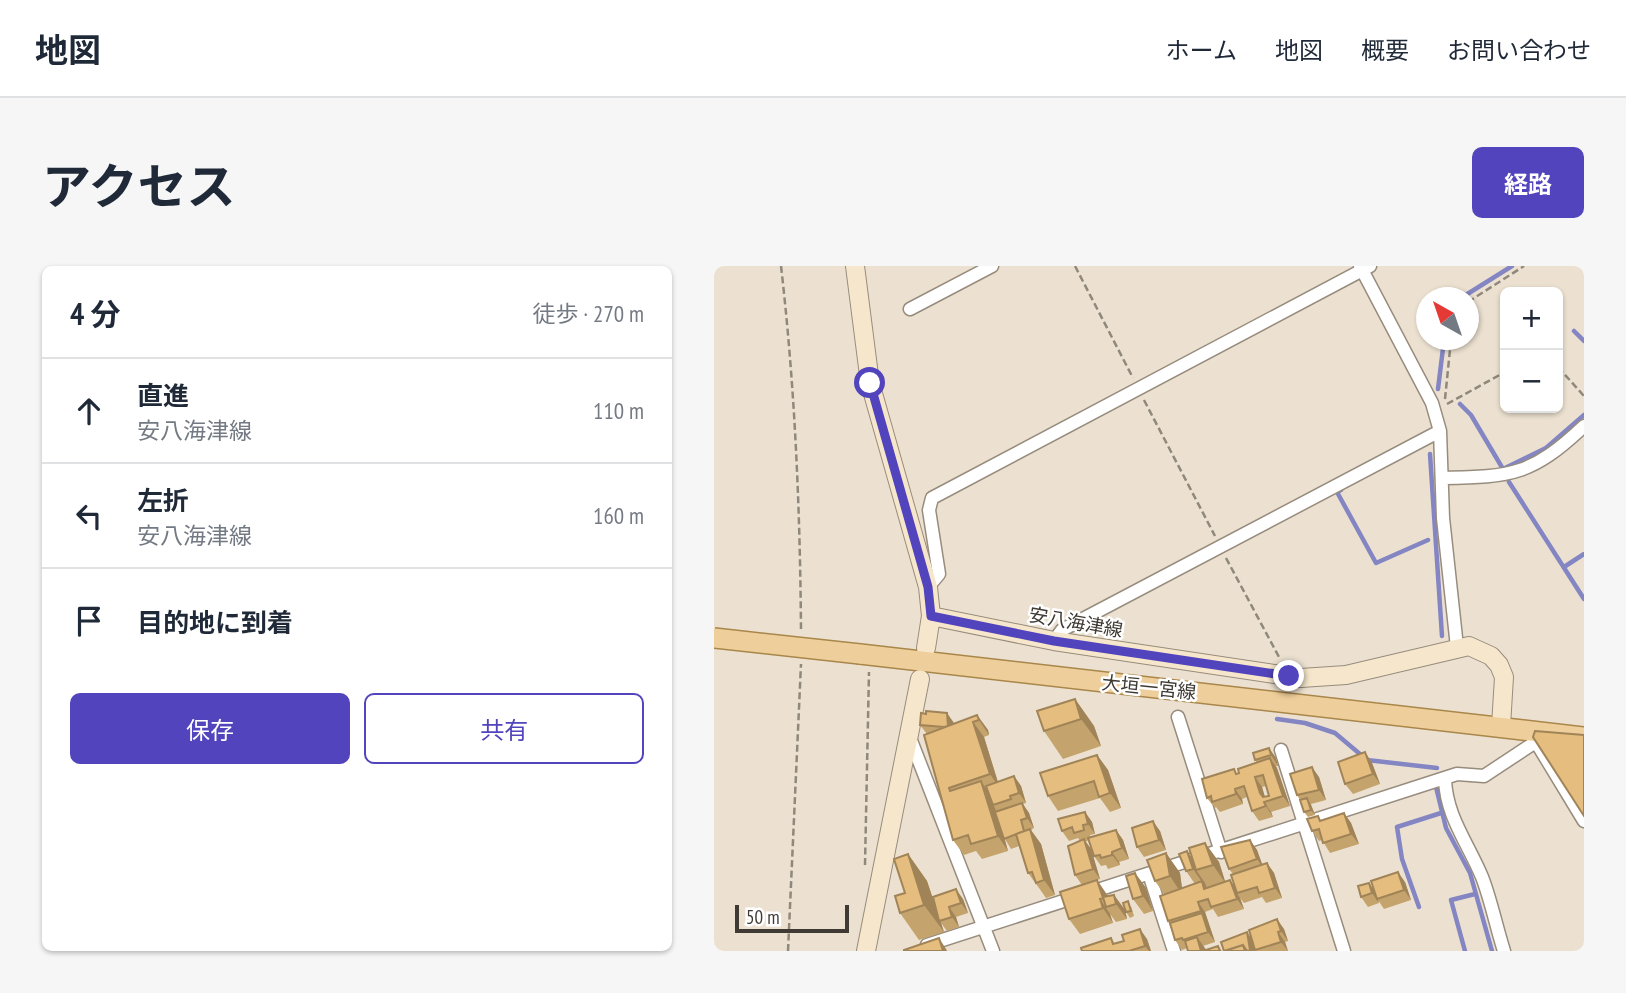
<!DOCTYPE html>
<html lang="ja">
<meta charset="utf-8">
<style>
:root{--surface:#fff;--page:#f6f6f7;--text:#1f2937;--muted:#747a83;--line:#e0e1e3;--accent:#5244bc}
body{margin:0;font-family:"PT Sans Narrow","Noto Sans JP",sans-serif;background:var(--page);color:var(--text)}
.controls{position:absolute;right:21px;top:21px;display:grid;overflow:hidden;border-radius:10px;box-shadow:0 2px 5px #0004}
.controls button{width:63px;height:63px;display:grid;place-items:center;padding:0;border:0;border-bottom:2px solid var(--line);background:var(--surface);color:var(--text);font:35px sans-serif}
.compass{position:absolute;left:702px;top:21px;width:63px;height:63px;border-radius:50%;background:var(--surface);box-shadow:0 2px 5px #0004;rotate:320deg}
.scale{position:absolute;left:21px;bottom:18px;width:114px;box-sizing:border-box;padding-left:7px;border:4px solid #3f3b34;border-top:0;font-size:19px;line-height:24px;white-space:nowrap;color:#3f3b34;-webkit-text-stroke:5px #fff;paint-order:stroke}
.stop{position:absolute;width:21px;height:21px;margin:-16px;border:5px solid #5244bc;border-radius:50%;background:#fff}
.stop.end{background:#5244bc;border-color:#fff;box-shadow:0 2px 7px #0008}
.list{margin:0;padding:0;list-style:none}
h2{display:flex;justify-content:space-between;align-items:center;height:91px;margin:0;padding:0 28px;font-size:30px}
h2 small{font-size:23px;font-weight:400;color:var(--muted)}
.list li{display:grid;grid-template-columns:46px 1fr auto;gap:21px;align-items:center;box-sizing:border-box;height:105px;padding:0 28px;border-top:2px solid var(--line)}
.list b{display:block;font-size:26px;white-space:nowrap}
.list p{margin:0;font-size:23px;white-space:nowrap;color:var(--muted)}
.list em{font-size:23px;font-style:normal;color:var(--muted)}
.actions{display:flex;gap:14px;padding:21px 28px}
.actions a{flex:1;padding:16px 0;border:2px solid var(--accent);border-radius:10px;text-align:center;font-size:24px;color:var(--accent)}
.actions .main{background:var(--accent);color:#fff}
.icon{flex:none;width:38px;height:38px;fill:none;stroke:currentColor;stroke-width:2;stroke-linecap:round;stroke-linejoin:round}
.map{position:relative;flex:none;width:870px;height:685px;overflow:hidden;border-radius:10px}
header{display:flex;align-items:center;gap:42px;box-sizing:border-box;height:98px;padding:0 35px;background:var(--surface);border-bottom:2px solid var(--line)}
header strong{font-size:33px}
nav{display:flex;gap:38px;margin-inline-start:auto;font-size:24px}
.intro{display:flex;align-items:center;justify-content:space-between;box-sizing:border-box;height:168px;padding:0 42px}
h1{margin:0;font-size:49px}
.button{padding:18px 32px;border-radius:10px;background:var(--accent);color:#fff;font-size:24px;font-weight:700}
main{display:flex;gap:42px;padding:0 42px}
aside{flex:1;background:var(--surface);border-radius:10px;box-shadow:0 2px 5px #0004}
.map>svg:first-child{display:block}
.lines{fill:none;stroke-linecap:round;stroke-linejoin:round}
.stream{stroke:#8485c3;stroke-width:4.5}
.street-casing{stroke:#978c7d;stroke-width:15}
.secondary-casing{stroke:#978c7d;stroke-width:20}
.primary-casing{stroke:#a9864a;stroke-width:22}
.path{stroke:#8f887c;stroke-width:2.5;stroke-dasharray:7 3.5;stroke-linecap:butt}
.street{stroke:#fff;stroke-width:12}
.secondary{stroke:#f6e7cc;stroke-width:18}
.primary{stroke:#eece9a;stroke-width:19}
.primary-bridge-casing{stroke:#a9864a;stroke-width:22;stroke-linecap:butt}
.primary-bridge{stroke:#eece9a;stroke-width:19}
.wall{fill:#c5a36c;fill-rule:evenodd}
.shaded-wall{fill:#a08458}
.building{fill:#e5bd7e;stroke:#a08458;stroke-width:2;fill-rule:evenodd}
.route{stroke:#5244bc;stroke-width:9}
.labels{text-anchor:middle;stroke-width:5;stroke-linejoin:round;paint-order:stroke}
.street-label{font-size:19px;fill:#3f3b34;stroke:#fff}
</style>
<header>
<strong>地図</strong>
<nav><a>ホーム</a><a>地図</a><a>概要</a><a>お問い合わせ</a></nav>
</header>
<div class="intro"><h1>アクセス</h1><a class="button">経路</a></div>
<main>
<aside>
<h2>4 分<small>徒歩 · 270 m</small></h2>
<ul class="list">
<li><svg class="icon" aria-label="ahead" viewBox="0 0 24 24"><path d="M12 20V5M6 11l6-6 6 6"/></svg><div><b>直進</b><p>安八海津線</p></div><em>110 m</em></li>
<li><svg class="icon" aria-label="left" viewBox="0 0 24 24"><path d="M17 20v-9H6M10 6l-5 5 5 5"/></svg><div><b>左折</b><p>安八海津線</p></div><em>160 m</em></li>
<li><svg class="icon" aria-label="arrive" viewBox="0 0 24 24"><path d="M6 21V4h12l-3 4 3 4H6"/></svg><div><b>目的地に到着</b></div></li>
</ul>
<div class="actions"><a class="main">保存</a><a>共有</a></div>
</aside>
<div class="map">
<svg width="870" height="685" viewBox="0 0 870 685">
<rect width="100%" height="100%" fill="#ece1d0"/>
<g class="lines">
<!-- stream -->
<path class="stream" d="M747,32L798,0
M860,65L870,75
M724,123L730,74
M746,138L757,149L789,203L832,182L870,149
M716,188L728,370
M795,216L870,333
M627,224L623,226L662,297L714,274
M850,301L870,288
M563,453L591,457L621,467L653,494L723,502
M722,521L732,562L756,607L778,685
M705,641L688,593L683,561L727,547
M751,685L737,634L761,628"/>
<defs>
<path id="street" d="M646,0L718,137L726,165L729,252L743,381
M196,43L278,0
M729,212C798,211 818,209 870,160
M214,321L225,308L215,244L218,232L656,0
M340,375L348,364L726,165
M464,451L507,586
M819,471L870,555
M196,472L279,685
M567,484L630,685
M731,513C732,550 754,577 768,611C777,634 782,660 790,685
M435,608L460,685
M213,679L743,508L770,510L820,477"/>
<path id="secondary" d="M141,0L156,117L214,321L217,350L340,375L587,412L632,409L755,380L777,390L785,399L790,411L787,460
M212,382L217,350
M152,685L206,413"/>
<path id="primary" d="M146,388L870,471"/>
</defs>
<!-- street casing -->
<use href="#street" class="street-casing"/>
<!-- secondary casing -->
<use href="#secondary" class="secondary-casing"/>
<!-- primary casing -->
<use href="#primary" class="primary-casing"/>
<!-- path -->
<path class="path" d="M67,0C81,121 86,242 87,363
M361,0L419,112
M754,36L810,0
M844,101L870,130
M731,133L737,74
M430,134L501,270
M733,138L791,106
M512,292L565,391
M151,599L155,406
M74,685L87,398"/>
<!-- street -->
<use href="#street" class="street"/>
<!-- secondary -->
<use href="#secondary" class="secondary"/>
<!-- primary -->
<use href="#primary" class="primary"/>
<defs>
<path id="primary-bridge" d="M0,372L146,388"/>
</defs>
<!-- primary-bridge casing -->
<use href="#primary-bridge" class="primary-bridge-casing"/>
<!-- primary-bridge -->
<use href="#primary-bridge" class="primary-bridge"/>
</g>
<!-- wall -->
<path class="wall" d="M361,433L380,460L387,480L349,493L330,465Z
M263,449L274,464L275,469L270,471L284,516L300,510L307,520L312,537L309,538L315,547L320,562L317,564L327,578L341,629L332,632L325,622L314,607L305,580L297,583L291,573L294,585L268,593L262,585L250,589L239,574L213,468L206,459L240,457Z
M555,482L562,492L564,500H562L576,540L557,546L559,551L545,555L538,545L533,531L528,533L529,538L506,546L502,541L501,542L493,532L520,503L523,508L543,497L541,494ZM552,520L555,530L551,531L548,521Z
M651,486L658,497L666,518L639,528L631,518Z
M383,489L394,504L407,542L396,546L386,532L344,545L334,530Z
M605,511L612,534L597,538L601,549L594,551L590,546L586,534L583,529Z
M371,546L378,556L381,568L376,569L377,572L402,564L409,574L415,593L405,596L406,599L394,603L392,599L387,600L380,590L375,574L371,576L377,583L386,613L383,614L394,630L400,629L411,644L413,653L402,656L396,648L399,657L366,668L355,653L368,619L361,609L366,575L364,572L355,575L348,565Z
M630,547L637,557L645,578L616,587L608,574L605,575L598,565L607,554Z
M446,565L452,584L430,591L423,581Z
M536,574L543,584L548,599L553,597L560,607L568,632L552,637L548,631L530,637L526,632L530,643L504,651L499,643L491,646L501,676L489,680L492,684L504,680L508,685H474L473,682L468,684L461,674L454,655L446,630L450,628L441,615L433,594L452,587L466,607L468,622L481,618L472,605L465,588L473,585L478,593L475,582L491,577L505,596L511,616L516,614L520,619L517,609L519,608L515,603L507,581Z
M194,588L213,615L223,645L249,633L254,647L242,651L245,661L233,665L227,657L230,666L205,674L186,647L191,627Z
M421,607L432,622L439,645L430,648L419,633Z
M691,616L697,634L670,643L664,634L665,637L654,641L647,631L655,617L661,626Z
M417,640L420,650L416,652L412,646Z
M570,663L574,675L571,676L574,685H542L541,683V685H510L538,673Z
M397,672L401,678L433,673L437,685H368Z"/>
<!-- shaded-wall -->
<path class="shaded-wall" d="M361,433L380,460L387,480L367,453Z
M233,447L240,457L242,472L235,462Z
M263,449L274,464L275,469L265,454Z
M259,456L270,471L286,523L276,508Z
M555,482L562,492L564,500L557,489Z
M651,486L658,497L666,518L659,508Z
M383,489L394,504L407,542L396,527Z
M556,492L563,502L576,540L569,530Z
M598,501L605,511L612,534L605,524Z
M300,510L307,520L312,537L305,527Z
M541,511L548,521L552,535L546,527Z
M267,515L277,530L279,539L281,542L294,585L284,570Z
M521,523L528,533L529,538L522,528Z
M593,532L596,537L601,549L597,544Z
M550,536L557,546L559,551L552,540Z
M308,537L315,547L320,562L313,552Z
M371,546L378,556L381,568L374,558Z
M630,547L637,557L645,578L637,568Z
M439,555L446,565L452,584L445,574Z
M316,563L327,578L341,629L330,614Z
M402,564L409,574L415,593L408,582Z
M370,573L377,583L386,613L379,603Z
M536,574L543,584L550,603L543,593Z
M491,577L505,596L512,618L499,599Z
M473,585L486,603L482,604L491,617L493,622L490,623L488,616L479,603Z
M398,586L405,596L406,599L398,589Z
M452,587L466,607L469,630L456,610Z
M194,588L213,615L230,666L210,639Z
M553,597L560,607L568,632L561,622Z
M684,606L691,616L697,634L690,624Z
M421,607L432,622L439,645L429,630Z
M383,614L393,629L397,639L394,640L389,632Z
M516,614L523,624V627L526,632L530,643L523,633Z
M655,617L662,627L665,637L658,627Z
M242,623L249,633L254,647L247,637Z
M400,629L411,644L413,653L402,638Z
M386,633L396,648L399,657L389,642Z
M484,636L491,646L501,676L494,666Z
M235,641L242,651L245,661L238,651Z
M563,653L570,663L574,675L567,665Z
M426,663L433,673L437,685H435L431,680Z
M533,666L540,676L541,685H536Z
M564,666L571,676L574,685L567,676Z
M483,671L493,685H487Z
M225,672L232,683L233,685H229Z"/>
<!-- building -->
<path class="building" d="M361,433L367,453L330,465L323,445Z
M212,445L233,447L234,460L230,461L206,459L207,447L212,448Z
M263,449L265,454L259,456L276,508L235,522L236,525L267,515L284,570L257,578L254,569L239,574L210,469Z
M821,465L870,469V550L819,471Z
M555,482L557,489L541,494L539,487Z
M651,486L659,508L631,518L624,496Z
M383,489L396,527L385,531L380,515L334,530L326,507Z
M556,492L569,530L550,536L552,540L538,545L530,520L521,523L522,528L498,536L497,530L493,532L488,513L520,503L522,508L525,507L524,503ZM549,509L555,530L549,531L546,527L541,511Z
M598,501L605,524L583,529L576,508Z
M300,510L305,527L296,530L297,533L279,539L272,520Z
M593,532L597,544L590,546L586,534Z
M308,537L313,552L307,554L310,565L290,573L281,546Z
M371,546L374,558L369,559L370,564L360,567L358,561L348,565L344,553Z
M630,547L637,568L609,577L605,563L598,565L593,553L604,550L606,555Z
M439,555L445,574L423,581L418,562Z
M316,563L330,614L322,617L318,606L314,607L302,568Z
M402,564L408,582L398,586V589L387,592L386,589L380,590L374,572Z
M370,573L379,603L361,609L354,580Z
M536,574L543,593L515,603L507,581Z
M491,577L499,599L482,604L475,582Z
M473,585L479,603L472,605L465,588Z
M452,587L456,610L441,615L433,594Z
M194,588L210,639L186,647L181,630L191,627L180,593Z
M553,597L561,622L545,627L543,621L523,627L517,609Z
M684,606L690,624L663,633L657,615Z
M421,607L429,630L419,633L412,610Z
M383,614L389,632L386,633L389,642L355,653L346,626Z
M516,614L523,633L497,641L494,633L484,636L487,645L454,655L446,630L488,615L490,623Z
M655,617L658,627L647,631L644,620Z
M242,623L247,637L235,641L238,651L225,655L219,631Z
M400,629L402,638L392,641L389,631Z
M414,635L417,645L412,646L409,637Z
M488,647L494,666L469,674L468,672L461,674L456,657Z
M563,653L567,665L564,666L567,676L541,684L535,664Z
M426,663L431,680L415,685H368L367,682L397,672L399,678L410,675L408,669Z
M533,666L536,684L533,685L529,679L510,685L507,676Z
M483,671L487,685H474L471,675Z
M225,672L229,685H190V684Z
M529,679L531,685H511Z
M504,680L506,685H492V684Z"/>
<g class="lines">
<!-- route -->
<path class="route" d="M156,117L214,321L217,350L340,375L575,410"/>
</g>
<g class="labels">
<!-- street labels -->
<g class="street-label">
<text transform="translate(362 356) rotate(10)" y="7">安八海津線</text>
<text transform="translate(435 421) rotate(6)" y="7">大垣一宮線</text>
</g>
</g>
</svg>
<div class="controls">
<button>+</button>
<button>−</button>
</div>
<svg class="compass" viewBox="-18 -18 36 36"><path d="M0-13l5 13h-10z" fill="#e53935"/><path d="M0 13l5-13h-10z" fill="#747a83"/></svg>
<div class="scale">50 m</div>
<div class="stop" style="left:156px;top:117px"></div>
<div class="stop end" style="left:575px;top:410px"></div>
</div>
</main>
